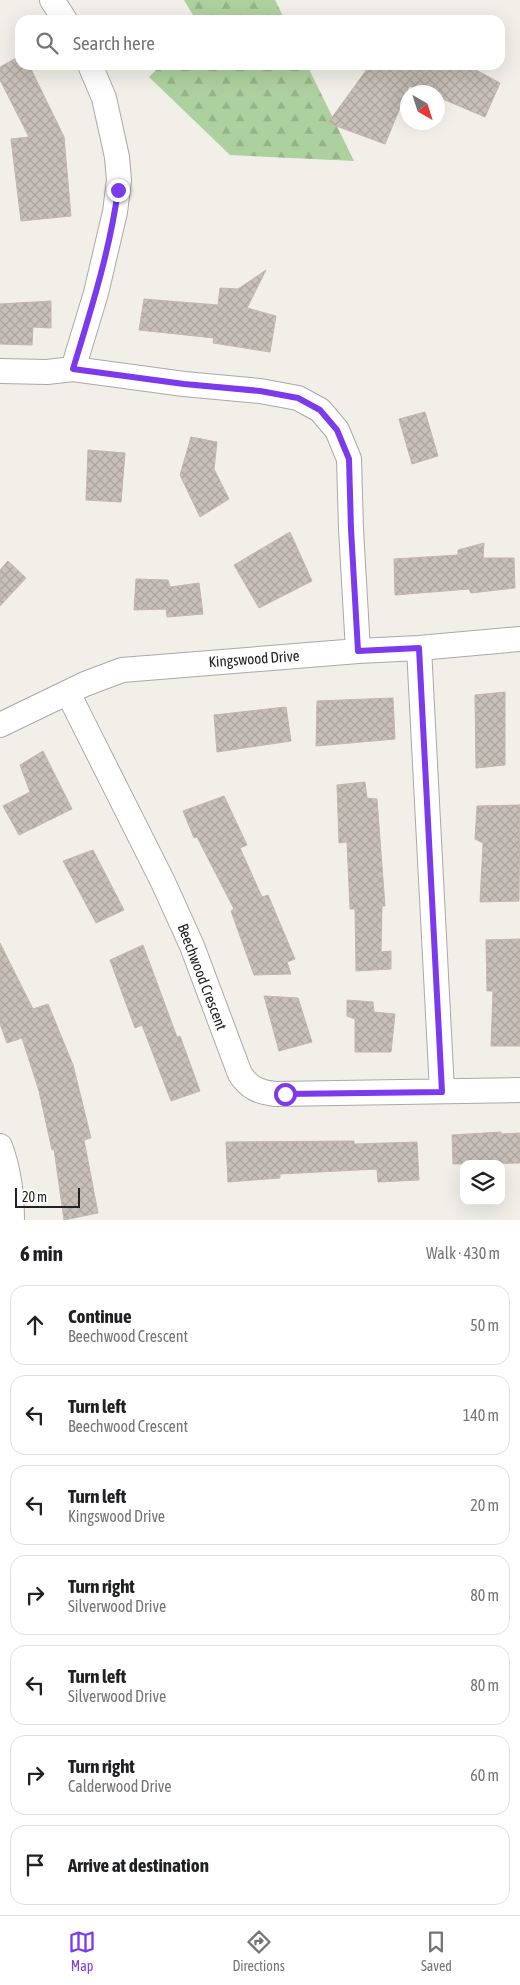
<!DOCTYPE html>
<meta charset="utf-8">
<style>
:root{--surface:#fff;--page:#f2f2f2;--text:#202124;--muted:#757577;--line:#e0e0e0;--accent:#7c3aed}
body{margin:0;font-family:"Asap Condensed",sans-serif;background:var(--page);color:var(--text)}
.controls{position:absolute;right:15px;bottom:15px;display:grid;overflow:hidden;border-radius:10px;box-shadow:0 5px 20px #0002}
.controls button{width:45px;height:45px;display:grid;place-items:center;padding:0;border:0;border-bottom:1px solid var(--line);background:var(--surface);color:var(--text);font:25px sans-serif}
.compass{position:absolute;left:400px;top:85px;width:45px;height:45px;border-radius:50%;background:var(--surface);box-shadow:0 5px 20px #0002;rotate:141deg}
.scale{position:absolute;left:15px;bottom:12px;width:65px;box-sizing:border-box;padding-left:5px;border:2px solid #222;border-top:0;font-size:14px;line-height:18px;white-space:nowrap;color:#222;-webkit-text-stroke:4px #fff;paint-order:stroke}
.stop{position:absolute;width:15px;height:15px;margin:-11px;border:4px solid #7c3aed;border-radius:50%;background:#fff}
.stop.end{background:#7c3aed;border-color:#fff;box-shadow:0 1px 5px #0008}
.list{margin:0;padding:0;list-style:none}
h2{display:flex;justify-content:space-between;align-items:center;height:65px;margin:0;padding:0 20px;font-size:21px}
h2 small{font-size:16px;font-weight:400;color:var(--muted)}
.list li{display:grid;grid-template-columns:32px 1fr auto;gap:15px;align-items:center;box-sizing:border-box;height:80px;margin:0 10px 10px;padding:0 10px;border:1px solid var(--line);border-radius:15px}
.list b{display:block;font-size:19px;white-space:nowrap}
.list p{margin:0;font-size:16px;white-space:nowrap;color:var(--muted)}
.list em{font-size:16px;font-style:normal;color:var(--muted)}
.icon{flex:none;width:28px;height:28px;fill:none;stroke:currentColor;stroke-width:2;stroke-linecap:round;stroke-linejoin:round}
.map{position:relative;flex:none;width:520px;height:1220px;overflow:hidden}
.search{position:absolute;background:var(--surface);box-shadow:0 5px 20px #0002;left:15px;right:15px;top:15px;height:55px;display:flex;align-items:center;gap:12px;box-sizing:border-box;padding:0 18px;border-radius:15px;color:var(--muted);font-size:19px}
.sheet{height:695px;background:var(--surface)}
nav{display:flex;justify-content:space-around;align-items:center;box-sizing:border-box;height:70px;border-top:1px solid var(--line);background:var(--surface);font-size:14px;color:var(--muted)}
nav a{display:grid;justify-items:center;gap:2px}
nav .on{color:var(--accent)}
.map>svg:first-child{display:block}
.forest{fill:url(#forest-firs)}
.building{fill:url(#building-cross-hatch);stroke:#c4b6ab}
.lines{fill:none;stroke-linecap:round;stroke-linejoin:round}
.street-casing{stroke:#a9a9a9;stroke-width:26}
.street{stroke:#fff;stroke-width:24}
.route{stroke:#7c3aed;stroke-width:6}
.labels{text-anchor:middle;stroke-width:4;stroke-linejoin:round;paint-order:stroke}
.street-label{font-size:15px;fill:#222;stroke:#fff}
</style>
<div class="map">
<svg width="520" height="1220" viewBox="0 0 520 1220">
<defs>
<pattern id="forest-firs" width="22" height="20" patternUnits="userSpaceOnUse" patternTransform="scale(1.25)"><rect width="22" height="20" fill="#add19e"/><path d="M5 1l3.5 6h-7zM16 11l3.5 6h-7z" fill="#95b388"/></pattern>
<pattern id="building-cross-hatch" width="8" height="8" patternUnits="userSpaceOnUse" patternTransform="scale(1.25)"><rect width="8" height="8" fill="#c7bfb8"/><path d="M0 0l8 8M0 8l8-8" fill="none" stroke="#aba49e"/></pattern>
</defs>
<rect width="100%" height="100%" fill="#f2efe9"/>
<!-- forest -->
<path class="forest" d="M184,0H275L285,20H196Z
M161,65H307L354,161L230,155L149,77Z"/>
<!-- building -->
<path class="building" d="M20,56V65H29L64,137L71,216L21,221L11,139L29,137L0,80V67Z
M370,65H429L443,71L446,65H467L500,83L485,117L438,97V92H426L409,86L385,144L328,123Z
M266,270L247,308L276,316L270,352L213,343L214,338L139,330L144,299L218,305L220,288L238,289Z
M51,301V328L33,327L32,345L0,344V304Z
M425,412L438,456L412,464L399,419Z
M191,437L217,442L214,469L229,499L200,517L180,475Z
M88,450L125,453L121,502L86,500Z
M290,532L312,581L259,608L234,565Z
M484,543L483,558H514L515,588L471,593L469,589L395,595L394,559L458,555V550Z
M8,561L26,578L0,606V570Z
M136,579L168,580L170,587L199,583L203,614L167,617L166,609L134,610Z
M505,692V765L476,768L475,695Z
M393,698L395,739L316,746L317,701Z
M286,707L291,741L217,752L214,715Z
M43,751L72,809L19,835L3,806L30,792L20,765Z
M365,782L367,798L377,799L385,906H382L381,952L391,951V969L356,971L355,909H350L347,842L339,843L337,785Z
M224,796L247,845L240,848L262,897L268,895L295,959L287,962L291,974L254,975L231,911L234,909L197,837L194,838L183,811Z
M520,805L519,901L480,902L483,843L475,839L477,806Z
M93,850L124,910L96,923L63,861Z
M520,939V1046H491L493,991H487L486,940Z
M0,943L33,1009L48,1004L73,1065L91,1138L84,1140L98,1213L64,1220L54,1149L52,1150L39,1091L22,1038L7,1043L0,1024Z
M143,945L177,1037L180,1036L200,1091L171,1101L142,1025L135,1028L110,960Z
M264,996L298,998L312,1042L279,1051Z
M347,1000L373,1002L374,1012L395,1014L391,1052H355V1019L347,1016Z
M501,1132V1134L520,1133V1163L453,1164L452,1135Z
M354,1141V1144L417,1142L419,1180L378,1182L377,1169L280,1174V1178L228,1182L226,1142Z"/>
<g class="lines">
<defs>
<path id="street" d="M52,0L65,20
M73,369L96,293L115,212L119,180L117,157L104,98L90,65
M0,371L47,372L73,369L184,384L260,391L298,398L320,410L337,430L349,459L351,529L358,651
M419,648L442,1091
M68,693L163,882L192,946L240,1074C249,1088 259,1092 275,1094L520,1090
M0,725L85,684L122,670L358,651L419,648L520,639
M0,1146C9,1170 12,1195 12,1220"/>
</defs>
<!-- street casing -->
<use href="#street" class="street-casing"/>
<!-- street -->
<use href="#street" class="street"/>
</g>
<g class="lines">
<!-- route -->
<path class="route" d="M118,190C110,250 91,310 73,369L184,384L260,391L298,398L320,410L337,430L349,459L351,529L358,651L419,648L442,1092L285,1094"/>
</g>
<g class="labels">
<!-- street labels -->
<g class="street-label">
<text transform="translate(254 659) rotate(-4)" y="5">Kingswood Drive</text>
<text transform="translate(202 977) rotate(69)" y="5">Beechwood Crescent</text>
</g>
</g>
</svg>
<div class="controls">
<button><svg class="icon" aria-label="layers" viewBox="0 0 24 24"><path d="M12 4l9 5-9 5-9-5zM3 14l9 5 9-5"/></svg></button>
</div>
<svg class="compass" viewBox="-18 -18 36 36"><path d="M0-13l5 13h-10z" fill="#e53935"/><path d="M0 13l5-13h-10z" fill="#757577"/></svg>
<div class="scale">20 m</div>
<div class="stop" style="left:285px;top:1094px"></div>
<div class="stop end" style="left:118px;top:190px"></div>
<div class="search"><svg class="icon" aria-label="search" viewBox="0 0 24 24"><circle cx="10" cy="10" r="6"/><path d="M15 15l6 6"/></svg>Search here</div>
</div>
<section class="sheet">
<h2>6 min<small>Walk · 430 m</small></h2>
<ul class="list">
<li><svg class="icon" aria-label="ahead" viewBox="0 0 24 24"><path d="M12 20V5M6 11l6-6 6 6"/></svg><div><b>Continue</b><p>Beechwood Crescent</p></div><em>50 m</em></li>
<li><svg class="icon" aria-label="left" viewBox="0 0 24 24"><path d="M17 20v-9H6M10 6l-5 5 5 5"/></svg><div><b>Turn left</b><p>Beechwood Crescent</p></div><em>140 m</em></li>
<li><svg class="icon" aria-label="left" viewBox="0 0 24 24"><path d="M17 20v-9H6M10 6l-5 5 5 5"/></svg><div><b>Turn left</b><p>Kingswood Drive</p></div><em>20 m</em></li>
<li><svg class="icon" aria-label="right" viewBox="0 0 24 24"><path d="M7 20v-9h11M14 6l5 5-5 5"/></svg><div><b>Turn right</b><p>Silverwood Drive</p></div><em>80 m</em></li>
<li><svg class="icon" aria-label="left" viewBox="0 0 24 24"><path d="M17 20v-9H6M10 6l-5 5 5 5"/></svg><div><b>Turn left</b><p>Silverwood Drive</p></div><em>80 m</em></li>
<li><svg class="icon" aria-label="right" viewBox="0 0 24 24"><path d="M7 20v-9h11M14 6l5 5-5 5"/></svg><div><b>Turn right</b><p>Calderwood Drive</p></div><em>60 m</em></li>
<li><svg class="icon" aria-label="arrive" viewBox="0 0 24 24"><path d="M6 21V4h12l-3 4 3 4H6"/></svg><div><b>Arrive at destination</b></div></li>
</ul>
</section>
<nav>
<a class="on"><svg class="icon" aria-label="map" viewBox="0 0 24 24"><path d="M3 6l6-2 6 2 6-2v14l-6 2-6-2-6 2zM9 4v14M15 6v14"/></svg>Map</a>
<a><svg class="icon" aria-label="directions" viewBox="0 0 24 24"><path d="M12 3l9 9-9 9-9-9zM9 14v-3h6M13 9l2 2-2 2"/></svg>Directions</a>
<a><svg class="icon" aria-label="saved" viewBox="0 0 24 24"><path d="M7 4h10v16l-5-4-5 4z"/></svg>Saved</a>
</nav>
